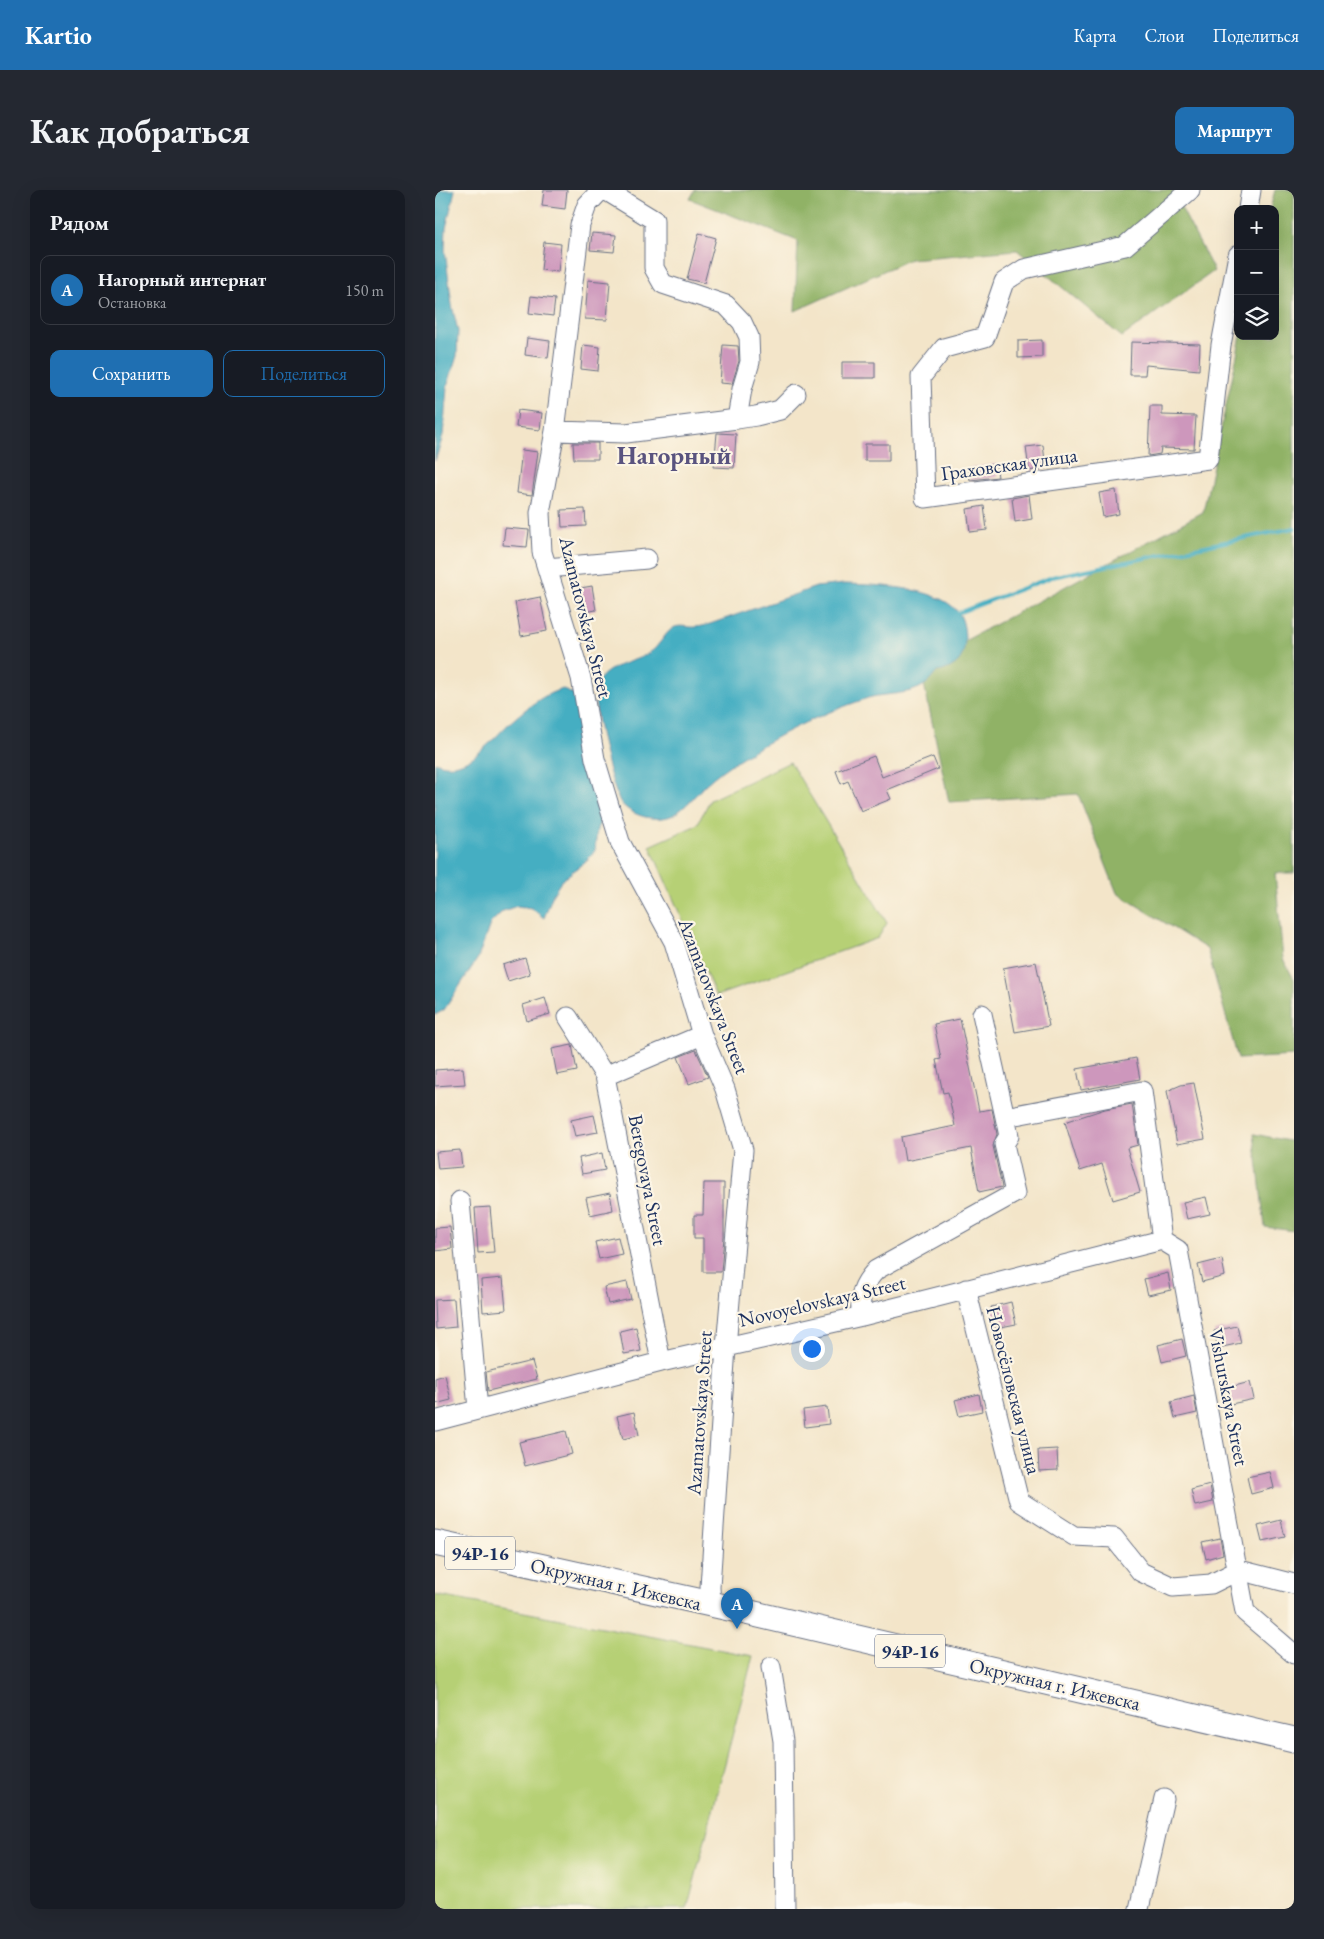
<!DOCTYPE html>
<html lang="ru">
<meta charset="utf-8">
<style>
:root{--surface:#171b24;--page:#242831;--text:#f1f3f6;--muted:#9ea1a6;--line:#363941;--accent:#1f6fb2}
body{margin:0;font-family:"EB Garamond",serif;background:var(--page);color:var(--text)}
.controls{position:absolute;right:15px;top:15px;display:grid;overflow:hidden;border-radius:10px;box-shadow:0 5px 20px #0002}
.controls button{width:45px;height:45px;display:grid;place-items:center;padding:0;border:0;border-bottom:1px solid var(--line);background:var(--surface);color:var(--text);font:25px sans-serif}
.you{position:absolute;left:376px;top:1158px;width:18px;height:18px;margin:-12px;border:4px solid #fff;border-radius:50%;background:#1a73e8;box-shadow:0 0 0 8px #1a73e833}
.badge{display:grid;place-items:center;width:32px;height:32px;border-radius:50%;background:var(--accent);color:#fff;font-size:16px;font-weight:700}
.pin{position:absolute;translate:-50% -41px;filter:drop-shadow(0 1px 2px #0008)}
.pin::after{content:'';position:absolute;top:26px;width:18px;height:15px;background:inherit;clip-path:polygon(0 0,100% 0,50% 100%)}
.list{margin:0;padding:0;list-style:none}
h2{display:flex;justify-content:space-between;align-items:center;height:65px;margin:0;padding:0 20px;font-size:21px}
h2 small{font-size:16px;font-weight:400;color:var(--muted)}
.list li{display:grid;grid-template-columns:32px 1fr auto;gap:15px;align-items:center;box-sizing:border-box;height:70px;margin:0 10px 10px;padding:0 10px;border:1px solid var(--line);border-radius:10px}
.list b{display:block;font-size:19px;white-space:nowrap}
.list p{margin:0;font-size:16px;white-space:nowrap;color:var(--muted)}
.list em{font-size:16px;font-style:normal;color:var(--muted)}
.actions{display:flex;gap:10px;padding:15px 20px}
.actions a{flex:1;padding:11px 0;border:1px solid var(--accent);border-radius:10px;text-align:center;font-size:18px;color:var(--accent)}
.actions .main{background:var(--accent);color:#fff}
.icon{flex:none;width:28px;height:28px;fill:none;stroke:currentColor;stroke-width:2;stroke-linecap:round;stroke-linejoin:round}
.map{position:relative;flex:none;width:859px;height:1719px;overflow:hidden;border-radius:10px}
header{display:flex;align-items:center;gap:30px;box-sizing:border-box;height:70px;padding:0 25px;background:var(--accent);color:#fff}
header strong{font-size:24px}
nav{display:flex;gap:28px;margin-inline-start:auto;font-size:18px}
.intro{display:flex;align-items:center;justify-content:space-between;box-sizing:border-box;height:120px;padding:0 30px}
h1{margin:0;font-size:35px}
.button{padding:12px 22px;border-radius:10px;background:var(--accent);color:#fff;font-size:18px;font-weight:700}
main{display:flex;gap:30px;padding:0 30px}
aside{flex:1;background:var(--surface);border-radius:10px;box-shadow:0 5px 20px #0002}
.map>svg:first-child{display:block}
.green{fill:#b6d075;stroke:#68806a}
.forest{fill:#90b266;stroke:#567062}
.water{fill:#44aec2;stroke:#306e90}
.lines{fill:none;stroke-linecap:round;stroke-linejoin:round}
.stream{stroke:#44aec2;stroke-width:4}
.building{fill:#cd97bc}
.minor-casing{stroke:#676f83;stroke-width:21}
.major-casing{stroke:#676f83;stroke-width:27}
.minor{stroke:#fff;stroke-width:19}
.major{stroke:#fff;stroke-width:25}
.labels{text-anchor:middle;stroke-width:4.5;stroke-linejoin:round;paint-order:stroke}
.shield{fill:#fcf5e5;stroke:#5e6a86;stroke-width:1}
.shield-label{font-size:19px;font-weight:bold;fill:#1b2f5e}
.street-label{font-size:20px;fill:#1b2f5e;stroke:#fcf5e5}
.district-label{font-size:25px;font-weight:bold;fill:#59537f;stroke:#fcf5e5}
</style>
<header>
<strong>Kartio</strong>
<nav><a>Карта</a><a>Слои</a><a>Поделиться</a></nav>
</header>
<div class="intro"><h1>Как добраться</h1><a class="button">Маршрут</a></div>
<main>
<aside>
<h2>Рядом<small></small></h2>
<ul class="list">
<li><span class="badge">A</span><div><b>Нагорный интернат</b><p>Остановка</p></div><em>150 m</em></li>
</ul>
<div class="actions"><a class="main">Сохранить</a><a>Поделиться</a></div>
</aside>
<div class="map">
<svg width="859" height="1719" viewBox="0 0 859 1719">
<rect width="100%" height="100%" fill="#fcf5e5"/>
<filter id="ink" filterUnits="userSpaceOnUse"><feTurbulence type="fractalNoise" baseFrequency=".02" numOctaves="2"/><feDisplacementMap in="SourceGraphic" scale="10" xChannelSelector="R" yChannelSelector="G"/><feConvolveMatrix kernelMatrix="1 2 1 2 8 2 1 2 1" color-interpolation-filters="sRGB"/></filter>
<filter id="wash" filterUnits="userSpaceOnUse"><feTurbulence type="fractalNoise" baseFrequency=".0096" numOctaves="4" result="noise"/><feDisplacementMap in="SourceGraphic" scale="20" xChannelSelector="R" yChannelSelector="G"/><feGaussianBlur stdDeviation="1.12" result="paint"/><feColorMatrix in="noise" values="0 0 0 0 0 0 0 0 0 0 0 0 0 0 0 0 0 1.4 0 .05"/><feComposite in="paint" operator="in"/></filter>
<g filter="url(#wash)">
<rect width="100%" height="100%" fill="#f3e5c9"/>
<!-- green -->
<path class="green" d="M355,572L452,733L443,748L281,806L215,656L262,635L275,610Z
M0,1405L318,1466L252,1719H0Z"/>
<!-- forest -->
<path class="forest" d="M260,0H737L779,81L687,147L582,60L475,69L360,121L363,51L255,9Z
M840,0H859V683H840L848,769L859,789V866L803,869L772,759L682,703L643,604L514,612L485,475L768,322L806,146H840V19H835Z
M819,944L859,952V1041L830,1037Z"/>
<!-- water -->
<path class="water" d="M0,0H20L11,38L10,60L17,115L23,141L22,166L12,197L8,246L0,271Z
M409,394C440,395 502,396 523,422C530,431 531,448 529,459C527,473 514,480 502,482C499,485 496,490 492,493C475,507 449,502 430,509C398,520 366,533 337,550C315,562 289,577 271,594C260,605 252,617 238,625C233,628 222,629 216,628C206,627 192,621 186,613C176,598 155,511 161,496C170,474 197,474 214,463C224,457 229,444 238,438C245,434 253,438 260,437C265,437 270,435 275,434L381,397Z
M128,499L141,506L169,624L162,639L160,660L153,669L127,690L118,704L109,728L96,718L82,716L68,721L55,734L43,768L9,820L0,825V572C32,587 58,547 79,529C93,517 110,503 128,499Z"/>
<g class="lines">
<!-- stream -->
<path class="stream" d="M520,424L617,387L859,338"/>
</g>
<g id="blocks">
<!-- building -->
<path class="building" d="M109,0H132L130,19L107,16Z
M157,43L181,45L179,62L155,60Z
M264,43L281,48L269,93L252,89Z
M109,52L126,54L123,82L106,80Z
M153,90L175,92L172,130L150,129Z
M96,106L120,109L118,126L94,123Z
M92,148L115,151L113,168L90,165Z
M607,150V167L583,168V151Z
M696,152L765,154L764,180L711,175L710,185H695Z
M148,155L165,157L163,181L146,179Z
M288,155L303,156L304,171L297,194L285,193Z
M407,172H440V188H407Z
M715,216H727V225L761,226L759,259L726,258L725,264L713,266Z
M83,220L107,223L105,240L81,237Z
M282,243L301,244L299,278L279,277Z
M138,253H163V269H139Z
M430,254H454V271H430Z
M608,255L611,278L594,281L591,257Z
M87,260L103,262L97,305L82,303Z
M561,274L563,287L535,290L533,278Z
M681,300L684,324L668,327L664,303Z
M594,305L597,329L580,332L577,308Z
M549,316L552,340L535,342L532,319Z
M150,319L151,336L127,337L126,320Z
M70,338L94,340L92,357L68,355Z
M157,396L161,420L145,423L140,399Z
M105,407L112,441L86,446L80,412Z
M439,566L447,587L498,567L503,579L452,600L456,609L426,621L413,591L406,594L401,581Z
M90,768L95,784L73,791L68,775Z
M601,772L614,836L580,842L568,778Z
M110,808L115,824L92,831L88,815Z
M525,829L544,921L557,919L562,944L558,956L567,997L544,1002L536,958L470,971L466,947L520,936L513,902L508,903L501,870L506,869L499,834Z
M137,855L142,881L122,885L117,859Z
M261,860L273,887L254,894L243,867Z
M701,868L705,889L646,900L642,879Z
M28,878L30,894L0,896V880Z
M759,893L770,949L742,954L732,901L746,895Z
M697,914L703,955L692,958L705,1002L678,1010L667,974L645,981L630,932L670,919Z
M159,925L163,942L140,946L136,930Z
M25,960L27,977L3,979L1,962Z
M167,963L170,980L147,984L144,968Z
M269,993H289V1047L286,1082H268V1048H259V1025H268Z
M175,1003L178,1020L155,1025L151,1008Z
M771,1007L775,1024L752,1029L748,1012Z
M55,1017L59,1062L43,1063L40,1018Z
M15,1037L17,1059L0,1061V1038Z
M183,1047L187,1064L164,1069L160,1052Z
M787,1069L790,1086L767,1092L763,1075Z
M733,1083L736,1100L713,1105L709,1089Z
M68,1088L71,1120L48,1122L46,1090Z
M192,1092L196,1109L173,1114L169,1097Z
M19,1109L21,1137L1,1139L0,1110Z
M576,1112L581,1134L561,1138L556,1117Z
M802,1136L806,1153L783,1158L779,1141Z
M201,1137L206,1161L189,1164L185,1141Z
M747,1149L751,1166L727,1172L723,1155Z
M97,1171L102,1189L53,1201L51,1182Z
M10,1185L16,1210L0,1214V1188Z
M815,1192L819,1209L796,1214L792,1198Z
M544,1204L547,1221L524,1226L520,1210Z
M759,1206L762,1223L740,1228L736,1212Z
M392,1217L394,1234L370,1237L368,1220Z
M199,1222L204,1245L188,1249L182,1226Z
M131,1241L137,1264L90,1276L84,1252Z
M622,1259L623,1280L604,1281L603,1260Z
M835,1282L839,1298L816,1304L812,1287Z
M775,1295L778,1312L760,1316L756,1300Z
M846,1330L850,1347L827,1352L823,1336Z
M785,1348L788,1364L771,1369L767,1352Z"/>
</g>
</g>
<g filter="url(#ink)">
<use href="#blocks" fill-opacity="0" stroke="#676f83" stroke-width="1"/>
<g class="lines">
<defs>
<path id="minor" d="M166,0L152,15L145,35L120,241L105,323L107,362L146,488L160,569L185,652L239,752L267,845L290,899L308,960L291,1157L275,1397L276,1415
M755,0L690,56L589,79L569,92L550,147L509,158L486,187L490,308L773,269L786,155L803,65
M813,19L816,0
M302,229L321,226L345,220L361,204
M120,241L191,243L302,229L307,199L315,172L314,147L307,132L291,115L228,94L219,78V30L170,0
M112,378L212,369
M547,824L570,927L707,901L727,1050
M133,827L170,886L226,1172
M170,886L267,845
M25,1011L43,1220
M727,1050L743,1060L810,1422L859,1464
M531,1099L584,1311L639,1346L679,1348L706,1382L738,1397L776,1394L804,1380L859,1394
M427,1126C423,1106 428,1094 441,1080L580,1003L569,954L574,946L570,927
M0,1231L226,1172L427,1126L727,1050
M336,1477L348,1551L350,1719
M704,1719L729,1609"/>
<path id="major" d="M0,1353L294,1418L859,1550"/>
</defs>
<!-- minor casing -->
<use href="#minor" class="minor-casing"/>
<!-- major casing -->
<use href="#major" class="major-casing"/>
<!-- minor -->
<use href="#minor" class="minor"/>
<!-- major -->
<use href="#major" class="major"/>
</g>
</g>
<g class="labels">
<!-- shield labels -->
<g class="shield">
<rect x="10" y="1346.5" width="70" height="33" rx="4"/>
<rect x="440" y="1444.5" width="70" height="33" rx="4"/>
</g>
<g class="shield-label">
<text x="45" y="1370">94Р-16</text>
<text x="475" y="1468">94Р-16</text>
</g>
<!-- street labels -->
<g class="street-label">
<text transform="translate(574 274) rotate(-8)" y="7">Граховская улица</text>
<text transform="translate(151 427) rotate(76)" y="7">Azamatovskaya Street</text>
<text transform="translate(279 806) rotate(69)" y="7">Azamatovskaya Street</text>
<text transform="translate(213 990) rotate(79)" y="7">Beregovaya Street</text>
<text transform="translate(387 1111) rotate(-13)" y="7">Novoyelovskaya Street</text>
<text transform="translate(579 1200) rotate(76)" y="7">Новосёловская улица</text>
<text transform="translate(794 1207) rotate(79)" y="7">Vishurskaya Street</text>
<text transform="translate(264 1223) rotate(-86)" y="7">Azamatovskaya Street</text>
<text transform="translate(181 1394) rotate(13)" y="7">Окружная г. Ижевска</text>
<text transform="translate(620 1494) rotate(13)" y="7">Окружная г. Ижевска</text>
</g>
<!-- district labels -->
<g class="district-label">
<text x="239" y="274">Нагорный</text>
</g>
</g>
</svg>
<div class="controls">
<button>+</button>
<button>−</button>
<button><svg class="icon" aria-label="layers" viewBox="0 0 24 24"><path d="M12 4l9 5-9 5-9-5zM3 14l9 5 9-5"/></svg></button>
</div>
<div class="you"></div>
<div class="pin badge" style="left:302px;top:1439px">A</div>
</div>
</main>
